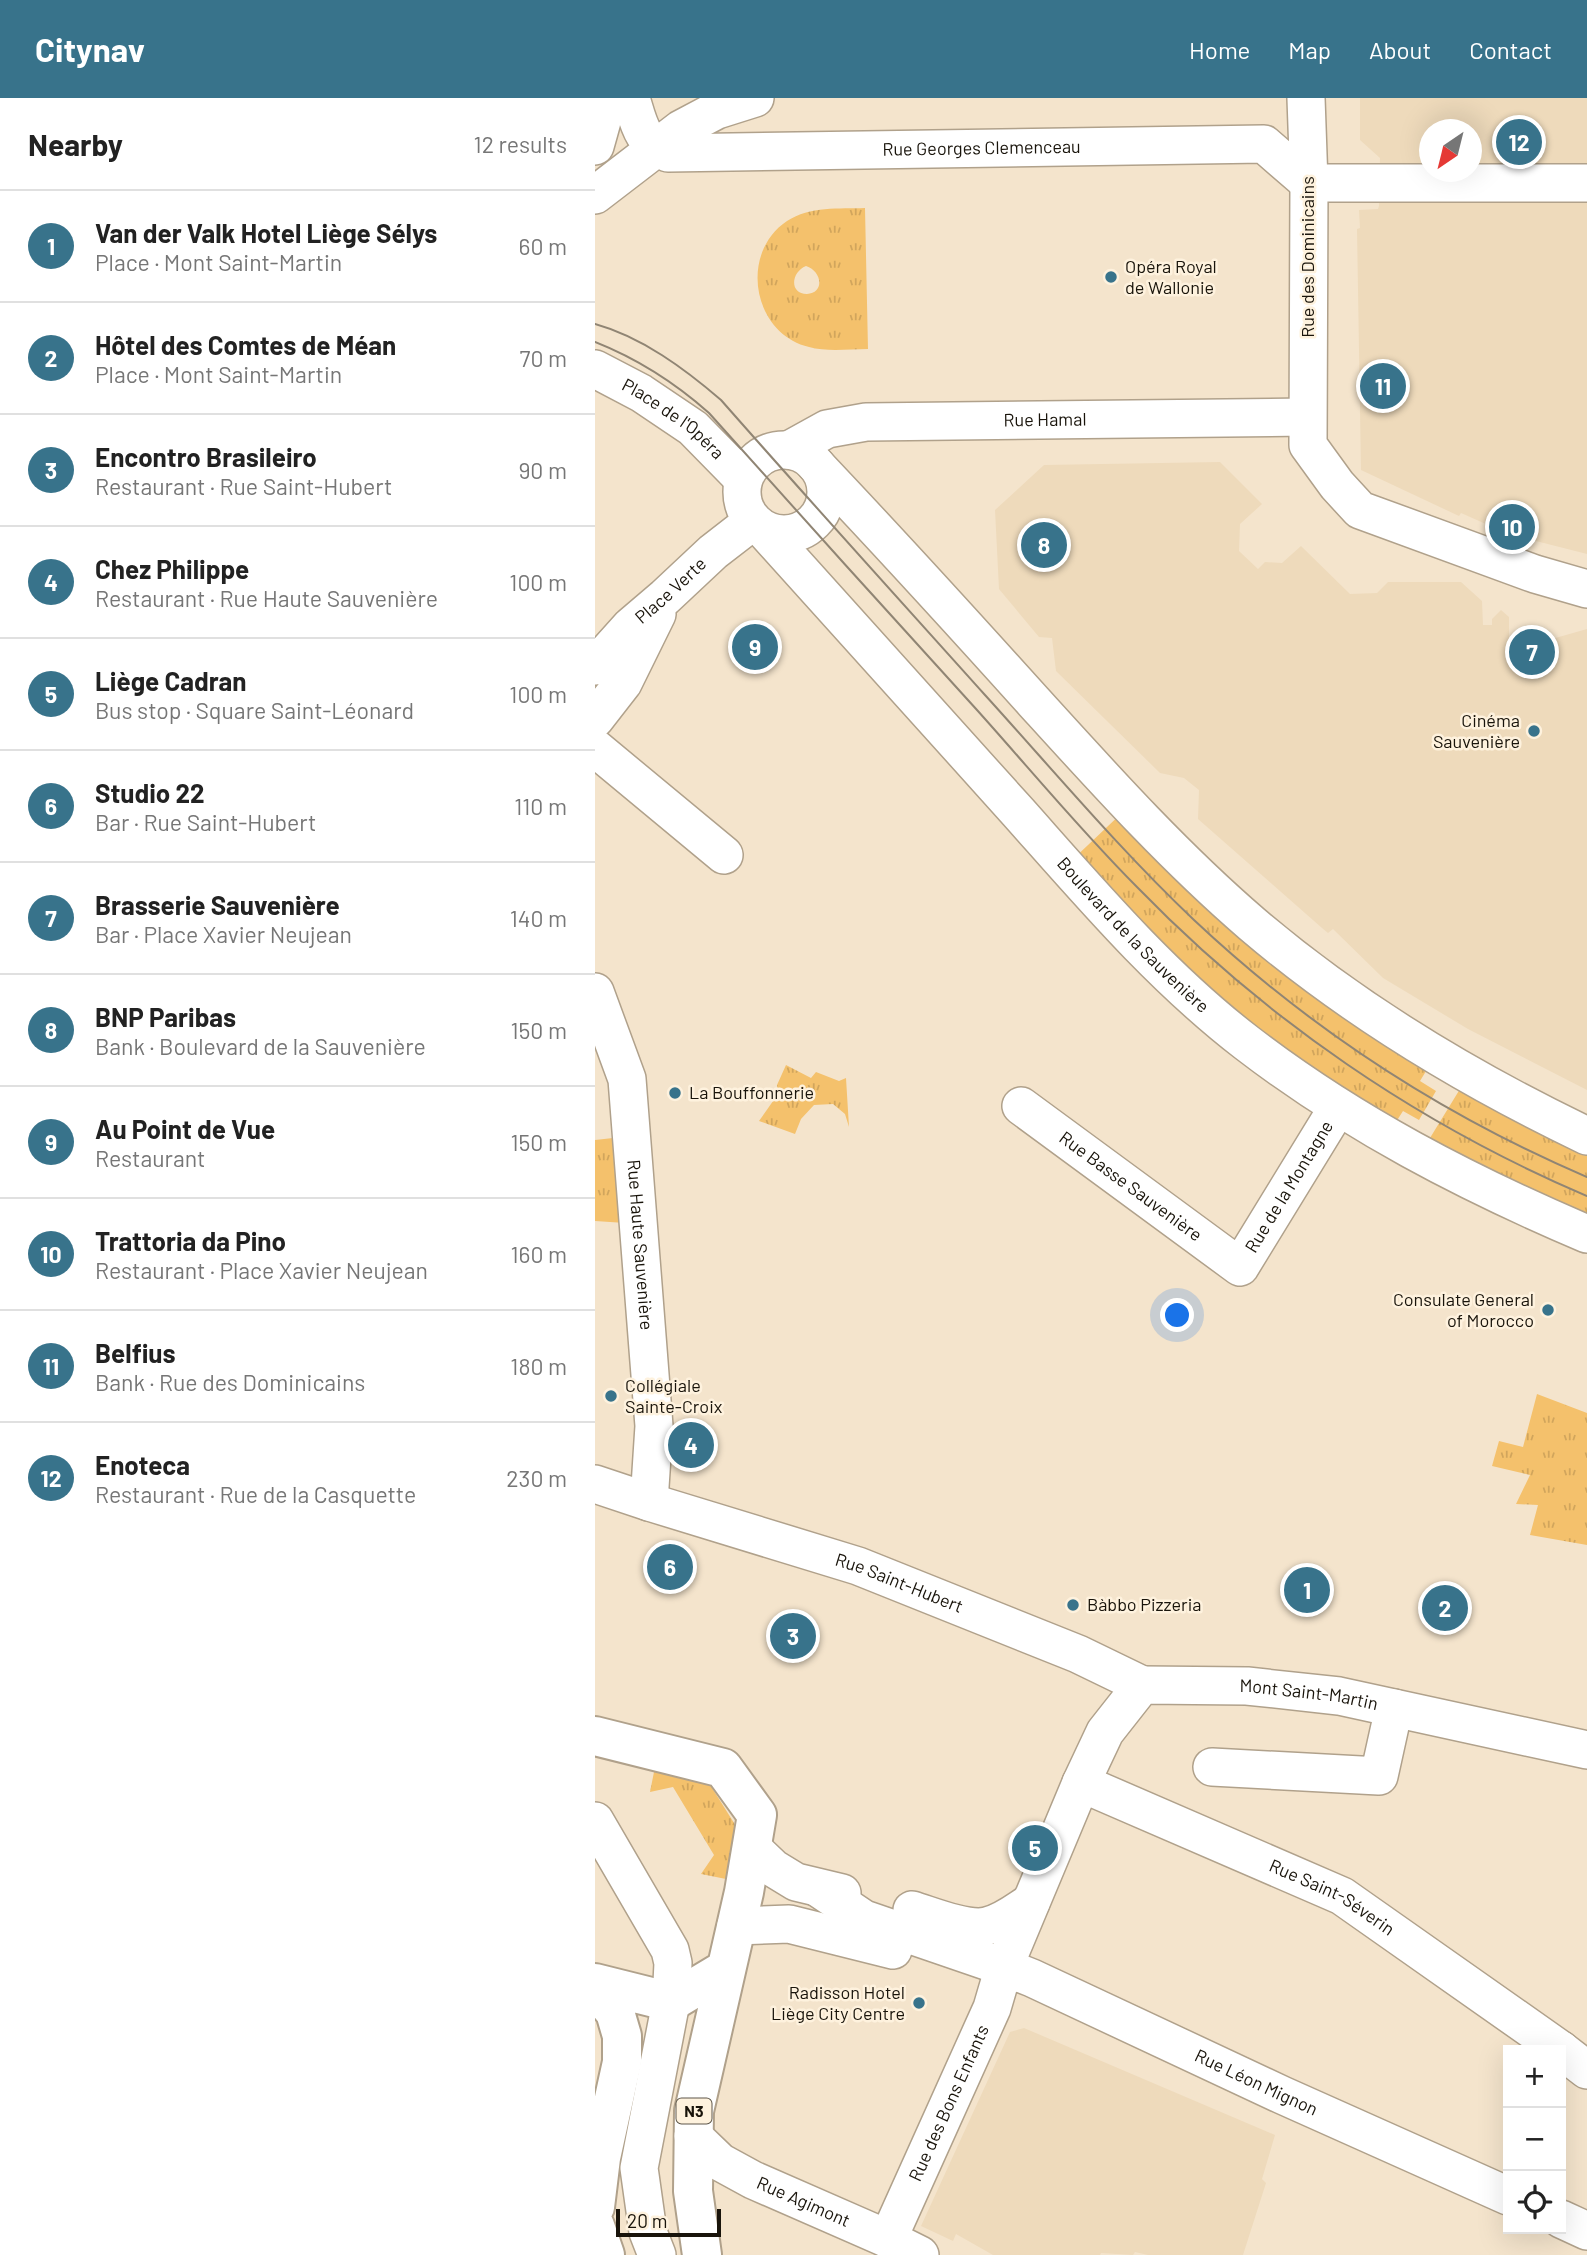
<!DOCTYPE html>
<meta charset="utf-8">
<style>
:root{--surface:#fff;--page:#f2f2f2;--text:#222;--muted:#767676;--line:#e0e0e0;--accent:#38738b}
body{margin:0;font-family:Barlow,sans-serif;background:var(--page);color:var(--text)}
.controls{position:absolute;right:21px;bottom:21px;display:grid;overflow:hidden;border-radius:0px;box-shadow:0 7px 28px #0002}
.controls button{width:63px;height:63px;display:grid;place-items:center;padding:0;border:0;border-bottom:2px solid var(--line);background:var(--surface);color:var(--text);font:35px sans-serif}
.compass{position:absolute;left:824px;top:21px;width:63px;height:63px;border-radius:50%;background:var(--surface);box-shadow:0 7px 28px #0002;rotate:215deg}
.scale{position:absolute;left:21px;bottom:18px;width:105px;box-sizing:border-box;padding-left:7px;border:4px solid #19140b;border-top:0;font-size:19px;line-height:24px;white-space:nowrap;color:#19140b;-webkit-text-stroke:5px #fef2de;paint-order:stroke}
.you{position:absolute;left:583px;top:1218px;width:24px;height:24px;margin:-18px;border:5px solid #fff;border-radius:50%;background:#1a73e8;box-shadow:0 0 0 10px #1a73e833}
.badge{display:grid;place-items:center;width:46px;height:46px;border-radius:50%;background:var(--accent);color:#fff;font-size:23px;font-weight:700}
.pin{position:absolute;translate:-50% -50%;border:4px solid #fff;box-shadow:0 2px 7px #0006}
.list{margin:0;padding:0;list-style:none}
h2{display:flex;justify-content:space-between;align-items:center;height:91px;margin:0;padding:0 28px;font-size:30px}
h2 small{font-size:23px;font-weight:400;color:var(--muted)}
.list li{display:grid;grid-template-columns:46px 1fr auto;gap:21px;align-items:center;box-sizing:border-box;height:112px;padding:0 28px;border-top:2px solid var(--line)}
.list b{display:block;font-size:26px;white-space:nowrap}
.list p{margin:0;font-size:23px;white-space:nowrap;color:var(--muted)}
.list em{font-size:23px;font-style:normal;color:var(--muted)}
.icon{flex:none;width:38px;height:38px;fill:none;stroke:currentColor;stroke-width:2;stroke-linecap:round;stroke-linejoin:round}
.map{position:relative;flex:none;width:992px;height:2157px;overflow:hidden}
header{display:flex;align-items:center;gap:42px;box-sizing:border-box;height:98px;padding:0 35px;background:var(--accent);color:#fff}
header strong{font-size:33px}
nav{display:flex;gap:38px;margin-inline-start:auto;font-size:24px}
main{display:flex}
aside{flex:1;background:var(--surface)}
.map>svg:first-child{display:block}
.built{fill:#eedabb;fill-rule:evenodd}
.grass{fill:url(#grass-tufts);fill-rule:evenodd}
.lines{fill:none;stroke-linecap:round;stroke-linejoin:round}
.minor-casing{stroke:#b0a18b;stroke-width:40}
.major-casing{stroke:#b0a18b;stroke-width:42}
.minor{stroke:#fff;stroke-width:37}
.major{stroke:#fff;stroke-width:38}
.tram{stroke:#908574;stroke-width:2}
.poi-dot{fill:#38738b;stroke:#fef2de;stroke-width:2.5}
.labels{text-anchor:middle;stroke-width:5;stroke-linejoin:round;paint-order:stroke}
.shield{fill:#fef2de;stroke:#5e574a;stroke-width:2}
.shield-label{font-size:16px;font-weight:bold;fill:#19140b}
.street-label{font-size:18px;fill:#19140b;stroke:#fef2de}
.poi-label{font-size:18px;fill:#19140b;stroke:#fef2de;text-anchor:start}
</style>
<header>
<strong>Citynav</strong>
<nav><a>Home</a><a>Map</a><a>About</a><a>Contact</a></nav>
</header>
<main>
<aside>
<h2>Nearby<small>12 results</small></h2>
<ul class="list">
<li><span class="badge">1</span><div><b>Van der Valk Hotel Liège Sélys</b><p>Place · Mont Saint-Martin</p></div><em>60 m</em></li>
<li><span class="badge">2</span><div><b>Hôtel des Comtes de Méan</b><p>Place · Mont Saint-Martin</p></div><em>70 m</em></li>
<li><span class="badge">3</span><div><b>Encontro Brasileiro</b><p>Restaurant · Rue Saint-Hubert</p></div><em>90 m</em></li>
<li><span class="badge">4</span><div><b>Chez Philippe</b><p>Restaurant · Rue Haute Sauvenière</p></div><em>100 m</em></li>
<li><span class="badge">5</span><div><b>Liège Cadran</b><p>Bus stop · Square Saint-Léonard</p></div><em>100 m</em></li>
<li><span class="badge">6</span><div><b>Studio 22</b><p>Bar · Rue Saint-Hubert</p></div><em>110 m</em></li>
<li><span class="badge">7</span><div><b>Brasserie Sauvenière</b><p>Bar · Place Xavier Neujean</p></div><em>140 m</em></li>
<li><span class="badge">8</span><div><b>BNP Paribas</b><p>Bank · Boulevard de la Sauvenière</p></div><em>150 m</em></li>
<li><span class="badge">9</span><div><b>Au Point de Vue</b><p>Restaurant</p></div><em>150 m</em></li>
<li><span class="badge">10</span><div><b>Trattoria da Pino</b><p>Restaurant · Place Xavier Neujean</p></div><em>160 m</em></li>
<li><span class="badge">11</span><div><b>Belfius</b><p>Bank · Rue des Dominicains</p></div><em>180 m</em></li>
<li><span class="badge">12</span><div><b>Enoteca</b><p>Restaurant · Rue de la Casquette</p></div><em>230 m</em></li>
</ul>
</aside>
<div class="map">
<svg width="992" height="2157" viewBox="0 0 992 2157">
<defs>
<pattern id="grass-tufts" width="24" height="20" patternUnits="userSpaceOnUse" patternTransform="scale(1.75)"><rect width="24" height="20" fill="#f4c16c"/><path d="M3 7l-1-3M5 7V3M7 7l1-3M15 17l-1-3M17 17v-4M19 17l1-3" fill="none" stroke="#d1a55c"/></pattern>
</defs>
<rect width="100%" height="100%" fill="#f4e4cc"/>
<!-- built -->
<path class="built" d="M765,0H992V456L937,442L936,446L866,415L864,418L766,372L762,131L765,130L764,112L783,111L784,108L785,60L765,42ZM834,32H876V74H834Z
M625,364L667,406L645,426L644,453L663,471L670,464L687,465L706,448L755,496L782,495L793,484H866L887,503L888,527H897V521L906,512L914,519V544L922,551L992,531V992L873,931L788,880L738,831L733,835L727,830L603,721L604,692L589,680L565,675L461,573L457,540L444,539L404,491L400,412L449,367Z
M429,1930L680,2037L667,2081L671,2085L648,2157H553L540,2154L538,2157L506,2155L505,2157H398L361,2136L358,2143L326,2128L415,1934Z"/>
<!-- grass -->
<path class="grass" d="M270,110L273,251C254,251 232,254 214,249C157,235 144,155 192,123C215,108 244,111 270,110ZM211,168C227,173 230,195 212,196C194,196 196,174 211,168Z
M531,711L839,960L825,983L841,993L824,1022L808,1013L794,1035L745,1005L474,765Z
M191,967L216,980L221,974L244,983L251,980L254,1029L250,1016L238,1006L219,1007L206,1021L200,1036L164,1023L183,996L182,987Z
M865,991L992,1043V1133L827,1053Z
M18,1040L30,1125L0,1123V1042Z
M942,1296L992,1315V1447L935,1437L943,1407L921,1406L935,1377L897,1368L904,1343L928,1349Z
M60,1669L114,1685L139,1725L141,1731L131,1781L106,1776L119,1757L78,1689L55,1694Z"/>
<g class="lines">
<defs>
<g id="minor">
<path id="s1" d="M36,0C44,26 46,44 73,55L669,46L714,85"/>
<path d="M711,0L714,85L713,347L742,387L765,412L940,476L992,491"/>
<path d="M0,48L7,23L3,0"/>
<path d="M714,85H992"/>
<path d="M0,97L86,31L122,12L160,0"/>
<path id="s2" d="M0,271L46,295L98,330L148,381"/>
<path id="s3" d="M194,352L232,331L271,324L712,319"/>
<circle cx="189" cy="394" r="42"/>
<path d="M219,365C293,443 366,523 438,603C508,680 578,758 657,826C758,912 873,981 992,1038"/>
<path id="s4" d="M169,432C254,526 339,620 423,714C495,795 566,879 652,945C756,1025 872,1085 992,1136"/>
<path id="s5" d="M0,568L36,528L70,499L118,454L158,423"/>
<path d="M0,621L28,585L62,516"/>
<path d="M0,650L129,757"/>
<path id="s6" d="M0,894L32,981L59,1328L54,1404"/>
<path id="s7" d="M426,1008L645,1169L743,1009"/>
<path id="s8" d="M0,1386L54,1404L263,1468L483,1556L547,1587"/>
<path d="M617,1669L784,1678L799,1610"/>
<path id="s9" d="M486,1685L747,1798L966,1952"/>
<path d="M0,1723L75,1852L78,1865L76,1904L44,2070L53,2134L62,2157"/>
<path d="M157,1750L178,1770L201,1784L247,1795"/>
<path id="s10" d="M223,1790L269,1821L409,1869L437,1880L687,1997L913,2098"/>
<path d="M317,1812C337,1818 372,1833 392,1828C409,1824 422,1813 436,1804"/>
<path d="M141,1828L194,1826L298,1852"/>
<path d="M966,1952L992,1972"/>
<path id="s11" d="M98,2038L125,2064L158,2082L293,2141L325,2157"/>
<path d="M966,2121L992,2133"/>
<path id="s12" d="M293,2141L397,1910L409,1869L486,1685L510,1634L547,1587L652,1588L744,1598L992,1652"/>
</g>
<path id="major" d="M0,1638L128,1670L162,1717L149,1794L99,2013L98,2093L107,2157
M0,1885L76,1904L131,1871
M0,1890L20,1914L27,1938V1964L6,2060L0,2109
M0,2128L10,2157"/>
</defs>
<!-- minor casing -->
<use href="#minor" class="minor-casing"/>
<!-- major casing -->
<use href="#major" class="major-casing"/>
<!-- minor -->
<use href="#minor" class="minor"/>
<!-- major -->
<use href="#major" class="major"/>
<!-- tram -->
<path class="tram" d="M0,226C47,239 90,271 126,302C213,401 302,499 390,597C459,673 525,752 599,822C714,930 847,1017 992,1079
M0,244C43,261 79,284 114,315C203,415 292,513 382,612C435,671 486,733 542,789C670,921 823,1026 992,1098"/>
</g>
<!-- markers -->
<g class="poi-dot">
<circle cx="516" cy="179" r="7"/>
<circle cx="939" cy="633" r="7"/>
<circle cx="80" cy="995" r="7"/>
<circle cx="953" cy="1212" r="7"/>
<circle cx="16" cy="1298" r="7"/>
<circle cx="478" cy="1507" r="7"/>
<circle cx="324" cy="1905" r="7"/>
</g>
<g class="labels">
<!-- shield labels -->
<rect class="shield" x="81.5" y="2000.5" width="35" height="25" rx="5"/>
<g class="shield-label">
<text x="99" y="2019">N3</text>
</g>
<!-- street labels -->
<g class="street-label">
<text dy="6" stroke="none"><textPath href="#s1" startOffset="383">Rue Georges Clemenceau</textPath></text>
<text transform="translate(713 159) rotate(-90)" y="6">Rue des Dominicains</text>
<text dy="6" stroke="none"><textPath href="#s3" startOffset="262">Rue Hamal</textPath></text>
<text dy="6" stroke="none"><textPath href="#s2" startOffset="93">Place de l'Opéra</textPath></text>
<text dy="6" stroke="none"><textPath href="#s5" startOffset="107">Place Verte</textPath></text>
<text dy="6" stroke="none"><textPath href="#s4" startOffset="548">Boulevard de la Sauvenière</textPath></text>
<text dy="6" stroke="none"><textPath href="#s7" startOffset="136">Rue Basse Sauvenière</textPath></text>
<text dy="6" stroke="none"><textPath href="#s7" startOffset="366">Rue de la Montagne</textPath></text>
<text dy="6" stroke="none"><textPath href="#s6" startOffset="259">Rue Haute Sauvenière</textPath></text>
<text dy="6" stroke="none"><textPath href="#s8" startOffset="320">Rue Saint-Hubert</textPath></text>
<text dy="6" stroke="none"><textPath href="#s12" startOffset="779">Mont Saint-Martin</textPath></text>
<text dy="6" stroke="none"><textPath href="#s9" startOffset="276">Rue Saint-Séverin</textPath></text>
<text dy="6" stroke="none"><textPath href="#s10" startOffset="481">Rue Léon Mignon</textPath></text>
<text dy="6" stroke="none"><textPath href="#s12" startOffset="149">Rue des Bons Enfants</textPath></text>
<text dy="6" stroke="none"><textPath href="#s11" startOffset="130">Rue Agimont</textPath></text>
</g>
<!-- poi labels -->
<g class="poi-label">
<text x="530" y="175">Opéra Royal<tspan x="530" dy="21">de Wallonie</tspan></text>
<text x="925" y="629" text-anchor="end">Cinéma<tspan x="925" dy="21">Sauvenière</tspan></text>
<text x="94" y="1001">La Bouffonnerie</text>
<text x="939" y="1208" text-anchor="end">Consulate General<tspan x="939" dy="21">of Morocco</tspan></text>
<text x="30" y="1294">Collégiale<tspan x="30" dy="21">Sainte-Croix</tspan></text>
<text x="492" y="1513">Bàbbo Pizzeria</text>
<text x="310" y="1901" text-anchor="end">Radisson Hotel<tspan x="310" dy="21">Liège City Centre</tspan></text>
</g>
</g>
</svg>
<div class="controls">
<button>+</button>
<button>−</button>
<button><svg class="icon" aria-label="locate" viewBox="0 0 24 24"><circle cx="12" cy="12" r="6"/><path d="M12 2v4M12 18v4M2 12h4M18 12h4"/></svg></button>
</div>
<svg class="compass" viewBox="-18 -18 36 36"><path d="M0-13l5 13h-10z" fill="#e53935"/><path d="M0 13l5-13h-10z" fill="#767676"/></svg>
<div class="scale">20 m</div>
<div class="you"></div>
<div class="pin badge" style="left:712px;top:1492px">1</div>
<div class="pin badge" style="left:850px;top:1510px">2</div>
<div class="pin badge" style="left:198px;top:1538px">3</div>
<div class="pin badge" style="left:96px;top:1347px">4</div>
<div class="pin badge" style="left:440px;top:1750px">5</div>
<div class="pin badge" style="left:75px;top:1469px">6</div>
<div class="pin badge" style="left:937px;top:554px">7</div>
<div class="pin badge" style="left:449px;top:447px">8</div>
<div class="pin badge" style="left:160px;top:549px">9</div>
<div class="pin badge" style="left:917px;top:429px">10</div>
<div class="pin badge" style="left:788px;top:288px">11</div>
<div class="pin badge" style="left:924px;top:44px">12</div>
</div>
</main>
